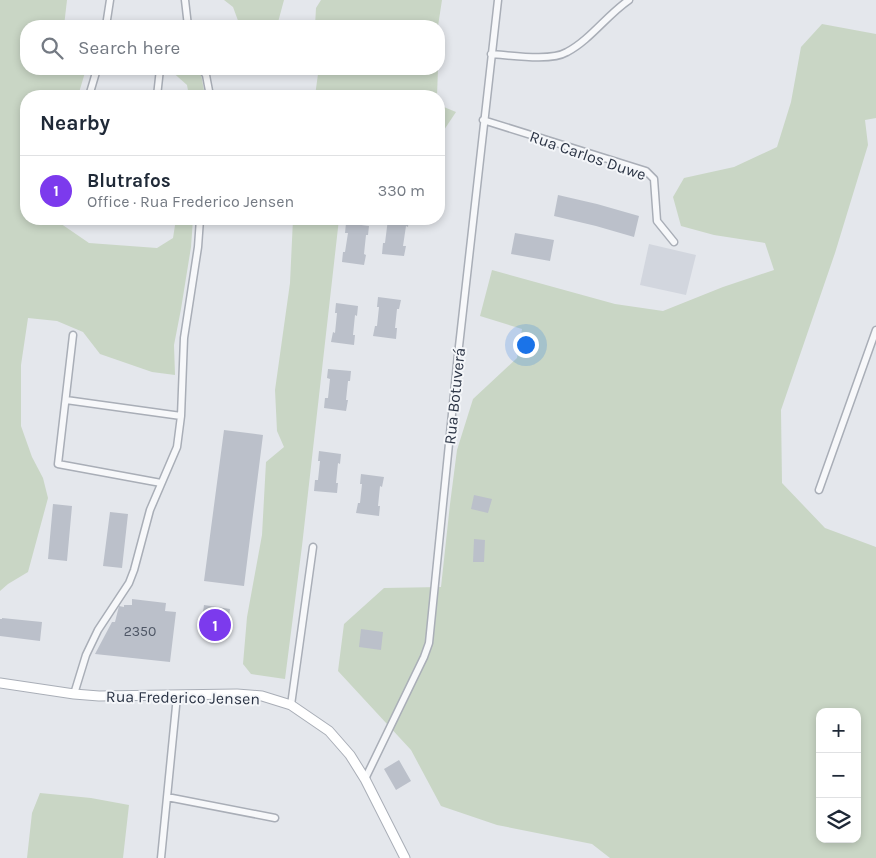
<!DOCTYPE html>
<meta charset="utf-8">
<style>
:root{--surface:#fff;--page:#f6f6f7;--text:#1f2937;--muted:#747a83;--line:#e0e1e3;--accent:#7c3aed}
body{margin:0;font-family:Karla,sans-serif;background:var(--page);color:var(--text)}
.controls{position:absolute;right:15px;bottom:15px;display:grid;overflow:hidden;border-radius:10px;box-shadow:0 2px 8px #0003}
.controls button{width:45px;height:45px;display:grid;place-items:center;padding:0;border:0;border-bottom:1px solid var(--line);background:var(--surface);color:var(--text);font:25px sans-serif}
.you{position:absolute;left:525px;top:344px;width:18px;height:18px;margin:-12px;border:4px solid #fff;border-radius:50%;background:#1a73e8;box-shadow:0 0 0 8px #1a73e833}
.badge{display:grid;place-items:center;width:32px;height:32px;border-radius:50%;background:var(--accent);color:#fff;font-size:16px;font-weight:700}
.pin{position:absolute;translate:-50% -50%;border:2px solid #fff;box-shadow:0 1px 5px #0006}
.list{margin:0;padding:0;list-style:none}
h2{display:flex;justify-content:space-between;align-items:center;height:65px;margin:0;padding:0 20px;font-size:21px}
h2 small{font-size:16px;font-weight:400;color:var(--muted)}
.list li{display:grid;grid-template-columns:32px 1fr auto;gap:15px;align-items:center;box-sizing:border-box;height:70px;padding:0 20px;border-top:1px solid var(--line)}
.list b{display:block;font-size:19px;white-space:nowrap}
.list p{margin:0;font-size:16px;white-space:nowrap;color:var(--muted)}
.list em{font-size:16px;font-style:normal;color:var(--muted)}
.icon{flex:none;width:28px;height:28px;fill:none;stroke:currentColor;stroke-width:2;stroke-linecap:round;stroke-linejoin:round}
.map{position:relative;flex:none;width:876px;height:858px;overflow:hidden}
.search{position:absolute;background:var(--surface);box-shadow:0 2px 8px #0003;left:20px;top:20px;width:425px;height:55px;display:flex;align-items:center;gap:12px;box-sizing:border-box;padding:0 18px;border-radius:20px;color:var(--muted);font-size:19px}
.panel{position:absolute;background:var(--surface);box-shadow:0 2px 8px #0003;left:20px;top:90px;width:425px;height:135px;border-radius:20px}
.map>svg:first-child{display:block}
.built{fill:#d2d6de}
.green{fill:#c9d6c5;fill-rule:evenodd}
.building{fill:#bbc0ca}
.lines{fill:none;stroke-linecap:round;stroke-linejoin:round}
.street-casing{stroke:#a9aeb7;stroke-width:9}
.secondary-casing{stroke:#a9aeb7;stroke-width:11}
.street{stroke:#f7f8fa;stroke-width:6}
.secondary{stroke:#fff;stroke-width:9}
.labels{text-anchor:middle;stroke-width:4;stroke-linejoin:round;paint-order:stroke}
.number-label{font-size:14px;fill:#4f5766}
.street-label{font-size:16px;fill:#2b3445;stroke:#f4f6f9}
</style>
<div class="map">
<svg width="876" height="858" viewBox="0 0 876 858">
<rect width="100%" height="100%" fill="#e4e7ec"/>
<!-- built -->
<path class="built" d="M649,244L696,255L686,295L640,285Z"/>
<!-- green -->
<path class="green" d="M0,0H67L64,26H26V69H86L78,96H26V219H54L89,243L157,248L173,238L176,219H193L191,247L181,309L174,345L175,375L152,372L100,354L83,332L57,321L28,318L21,365V426L32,457L43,478L48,498L28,572L8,584L0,591Z
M224,0H284L277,26H240L233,7Z
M321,0H442L438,26H315L316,8Z
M822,24L876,34V118L865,120L868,145L835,253L781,410L782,483L825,528L876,547V858H610L592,844L497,825L441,806L411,750L338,671L344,624L384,588L441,587L450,504L457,450L473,399L517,358L522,329L480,316L492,270L615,304L663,311L723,287L774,270L765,243L714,235L681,226L673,197L684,178L734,167L777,147L791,102L801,47ZM820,712H857V839H820Z
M169,69H196L201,74L205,96H189L187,85Z
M317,69H438L437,96H315L318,74Z
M439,105L456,112L444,130L439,128Z
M293,219H339L302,546L285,679L251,674L243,664L247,617L262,535L266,462L284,447L277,431L275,390L290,283Z
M40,793L91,798L129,805L123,858H27L32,813Z"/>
<!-- building -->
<path class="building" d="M558,195L597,204L639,216L634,237L596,226L554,216Z
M388,219H409L408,227L406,226L403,246H406L404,256L382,254L383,243H385Z
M346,223L369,226L368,235H366L364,254L366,255L364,265L342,262L343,252H345L348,233H345Z
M515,233L554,240L550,261L511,254Z
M378,297L401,300L399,309H397L395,328H397L396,339L373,336L375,326H377L379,307H377Z
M336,303L358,306L357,316L355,315L353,335H355L354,345L331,342L333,332L335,333L337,313H335Z
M328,369L351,371L350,381H348L346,400H348L346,411L324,408L325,398H328L330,379L327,378Z
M224,430L263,435L244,586L204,581Z
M319,451L341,454L340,464L338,463L336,483H338L337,493L314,491L315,480H318L320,461H318Z
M361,474L384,477L382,487L380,486L378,506H380L379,516L356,513L358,503H360L362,484H360Z
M474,495L492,499L488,513L471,509Z
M53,504L72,506L67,561L48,559Z
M110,512L128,514L122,568L103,566Z
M474,539L485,540L484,562H473Z
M132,599L166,603L165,611L176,612L170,662L95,654L112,622H115L119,606L124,607V605H132Z
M204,605L230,609L227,631L201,627Z
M2,618L42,622L40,641L0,636V619H2Z
M361,629L383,632L381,650L359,647Z
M399,760L411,781L396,790L384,769Z"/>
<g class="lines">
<defs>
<path id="street" d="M185,0L188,26
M106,26L110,0
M491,54C510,55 550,62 567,52C590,40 607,15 629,0
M202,69L206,75L210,96
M89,96L97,69
M157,96L160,69
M483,120L646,171L654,179L657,221L674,242
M73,335L58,464L161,483
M66,400L181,416
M819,490L876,330
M74,694L86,655L98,630L129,583L134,570L150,510L177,447L181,416L184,338L198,247L200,219
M291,705L313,547
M365,779L424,657L429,643L457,364L498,0
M167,797L275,818
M161,858L177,696"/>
<path id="secondary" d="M0,683L74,694L99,696L237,694L262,696L291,705L329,731L350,755L365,779L405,858"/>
</defs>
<!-- street casing -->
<use href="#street" class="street-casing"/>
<!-- secondary casing -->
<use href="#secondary" class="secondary-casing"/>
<!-- street -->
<use href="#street" class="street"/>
<!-- secondary -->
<use href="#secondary" class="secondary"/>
</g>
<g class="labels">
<!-- number labels -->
<g class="number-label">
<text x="140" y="636">2350</text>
</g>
<!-- street labels -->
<g class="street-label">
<text transform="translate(588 155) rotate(19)" y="6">Rua Carlos Duwe</text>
<text transform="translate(454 396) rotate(-84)" y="6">Rua Botuverá</text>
<text transform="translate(183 697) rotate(1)" y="6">Rua Frederico Jensen</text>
</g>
</g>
</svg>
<div class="controls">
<button>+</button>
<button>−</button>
<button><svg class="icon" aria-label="layers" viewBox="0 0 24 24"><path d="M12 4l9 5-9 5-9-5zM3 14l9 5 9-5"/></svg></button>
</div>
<div class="you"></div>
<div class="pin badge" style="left:215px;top:625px">1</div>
<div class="search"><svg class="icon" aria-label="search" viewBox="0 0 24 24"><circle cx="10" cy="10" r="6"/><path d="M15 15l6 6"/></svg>Search here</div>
<section class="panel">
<h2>Nearby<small></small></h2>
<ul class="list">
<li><span class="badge">1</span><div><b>Blutrafos</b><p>Office · Rua Frederico Jensen</p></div><em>330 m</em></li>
</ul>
</section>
</div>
